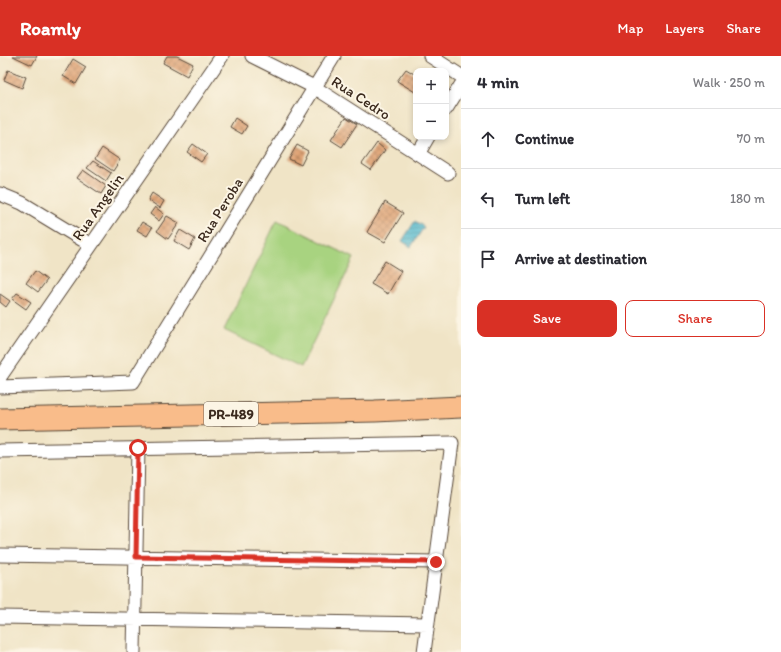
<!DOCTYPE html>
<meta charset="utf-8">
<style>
:root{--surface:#fff;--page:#f7f7f7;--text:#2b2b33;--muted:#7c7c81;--line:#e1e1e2;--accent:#d93025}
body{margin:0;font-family:Itim,sans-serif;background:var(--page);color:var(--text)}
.controls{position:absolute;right:12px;top:12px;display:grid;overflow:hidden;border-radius:8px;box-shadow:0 2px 6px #0003}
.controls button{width:36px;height:36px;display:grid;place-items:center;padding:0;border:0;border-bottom:1px solid var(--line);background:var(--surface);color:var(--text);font:20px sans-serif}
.stop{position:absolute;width:12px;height:12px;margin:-9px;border:3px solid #d93025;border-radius:50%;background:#fff}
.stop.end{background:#d93025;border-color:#fff;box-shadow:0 1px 4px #0008}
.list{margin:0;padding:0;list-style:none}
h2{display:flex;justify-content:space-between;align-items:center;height:52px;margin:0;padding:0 16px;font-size:17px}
h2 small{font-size:13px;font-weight:400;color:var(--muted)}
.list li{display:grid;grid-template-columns:26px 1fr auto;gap:12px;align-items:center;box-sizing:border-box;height:60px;padding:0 16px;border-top:1px solid var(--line)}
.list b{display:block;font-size:15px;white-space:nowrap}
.list em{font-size:13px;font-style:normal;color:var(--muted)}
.actions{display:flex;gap:8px;padding:12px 16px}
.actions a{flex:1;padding:9px 0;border:1px solid var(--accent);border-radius:8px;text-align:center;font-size:14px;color:var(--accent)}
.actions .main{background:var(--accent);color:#fff}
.icon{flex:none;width:22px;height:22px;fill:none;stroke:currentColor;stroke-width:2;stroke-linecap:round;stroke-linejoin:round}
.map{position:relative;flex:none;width:461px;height:596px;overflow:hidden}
header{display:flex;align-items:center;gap:24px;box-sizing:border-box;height:56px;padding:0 20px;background:var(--accent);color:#fff}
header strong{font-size:19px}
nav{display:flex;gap:22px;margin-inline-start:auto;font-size:14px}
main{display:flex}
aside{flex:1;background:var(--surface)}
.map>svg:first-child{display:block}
.green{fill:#a8d380;stroke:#727e4f}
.water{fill:url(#water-rules);stroke:#467176}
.building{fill:url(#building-cross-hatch)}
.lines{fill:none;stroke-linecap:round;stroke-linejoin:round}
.minor-casing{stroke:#564637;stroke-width:15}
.primary-casing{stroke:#564637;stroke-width:23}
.minor{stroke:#fff;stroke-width:13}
.primary{stroke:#f9bc8a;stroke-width:21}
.route{stroke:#d93025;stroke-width:5}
.labels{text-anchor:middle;stroke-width:4;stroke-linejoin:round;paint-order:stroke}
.shield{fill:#fcf5e5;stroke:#75675a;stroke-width:1}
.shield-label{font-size:14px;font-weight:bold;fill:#3b2a1e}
.street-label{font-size:15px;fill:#3b2a1e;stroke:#fcf5e5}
</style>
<header>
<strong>Roamly</strong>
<nav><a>Map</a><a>Layers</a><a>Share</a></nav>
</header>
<main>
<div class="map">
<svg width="461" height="596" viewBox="0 0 461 596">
<defs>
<pattern id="water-rules" width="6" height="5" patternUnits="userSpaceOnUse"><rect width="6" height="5" fill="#50b8ce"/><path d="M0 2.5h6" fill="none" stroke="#4496a7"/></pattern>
<pattern id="building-cross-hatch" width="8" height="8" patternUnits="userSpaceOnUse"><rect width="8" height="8" fill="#dfa374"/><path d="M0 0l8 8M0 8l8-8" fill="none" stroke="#b6855f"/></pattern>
</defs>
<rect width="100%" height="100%" fill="#fcf5e5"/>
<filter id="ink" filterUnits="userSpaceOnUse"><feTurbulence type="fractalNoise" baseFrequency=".025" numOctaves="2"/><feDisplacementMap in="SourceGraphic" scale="8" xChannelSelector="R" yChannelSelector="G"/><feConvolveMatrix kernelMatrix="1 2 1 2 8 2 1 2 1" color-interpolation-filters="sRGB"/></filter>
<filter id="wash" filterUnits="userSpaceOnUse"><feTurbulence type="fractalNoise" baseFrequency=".012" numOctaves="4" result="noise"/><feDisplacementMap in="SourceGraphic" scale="16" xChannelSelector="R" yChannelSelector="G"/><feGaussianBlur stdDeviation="0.9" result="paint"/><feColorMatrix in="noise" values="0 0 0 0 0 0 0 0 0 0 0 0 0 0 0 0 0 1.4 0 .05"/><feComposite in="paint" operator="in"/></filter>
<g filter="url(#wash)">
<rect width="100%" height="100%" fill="#f0e4c6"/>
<!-- green -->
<path class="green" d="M277,164L354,202L301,311L224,274Z"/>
<!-- water -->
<path class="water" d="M415,165L424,171L411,191L402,185Z"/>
<g id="blocks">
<!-- building -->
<path class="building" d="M13,0H37L32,9Z
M167,0H177L193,8L187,20L163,7Z
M73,3L86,11L76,28L63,20Z
M406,13L416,19V34L415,36L397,25Z
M8,14L26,21L22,32L4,24Z
M346,61L357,68L342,91L331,84Z
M235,62L247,70L242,78L230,71Z
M377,87L385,94L371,114L362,108Z
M193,88L207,98L201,106L187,96Z
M297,89L308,95L301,109L289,103Z
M102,92L120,104L113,115L95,103Z
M93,105L111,117L106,125L87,112Z
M83,114L106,130L101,138L77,122Z
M152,137L164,145L160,152L148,144Z
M385,146L403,157L385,186L367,176Z
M155,151L164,158L159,165L150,158Z
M167,160L179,167L168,183L157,175Z
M142,166L152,172L147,180L137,174Z
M180,174L195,183L189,194L174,185Z
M385,205L401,215L388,238L371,228Z
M35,215L47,224L38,236L26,227Z
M17,237L31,246L26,253L12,243Z
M0,238L10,245L6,251L0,246Z"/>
</g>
</g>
<g filter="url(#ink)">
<use href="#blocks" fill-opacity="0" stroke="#564637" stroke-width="1"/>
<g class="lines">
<defs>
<path id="minor" d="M252,0L314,31L448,117
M430,0L461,20
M446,53L461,29
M418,98L428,81
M0,138L22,147L91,189
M0,321L222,0
M0,331L133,326L334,0
M0,395L452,387L424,596
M0,499L436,506
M0,561L428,568
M134,596L138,392"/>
<path id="primary" d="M0,363L375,355L461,351"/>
</defs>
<!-- minor casing -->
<use href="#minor" class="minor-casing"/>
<!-- primary casing -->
<use href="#primary" class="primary-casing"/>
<!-- minor -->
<use href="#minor" class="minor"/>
<!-- primary -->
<use href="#primary" class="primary"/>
</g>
</g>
<g class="lines" filter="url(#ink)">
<!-- route -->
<path class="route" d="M138,392L136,501L436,506"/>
</g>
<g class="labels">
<!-- shield labels -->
<rect class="shield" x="204" y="346" width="54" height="24" rx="3"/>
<g class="shield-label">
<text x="231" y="363">PR-489</text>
</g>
<!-- street labels -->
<g class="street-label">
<text transform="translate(361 42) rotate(33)" y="5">Rua Cedro</text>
<text transform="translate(98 151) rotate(-55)" y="5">Rua Angelin</text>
<text transform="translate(220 154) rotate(-58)" y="5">Rua Peroba</text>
</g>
</g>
</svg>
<div class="controls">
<button>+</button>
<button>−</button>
</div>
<div class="stop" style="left:138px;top:392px"></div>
<div class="stop end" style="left:436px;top:506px"></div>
</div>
<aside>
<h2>4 min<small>Walk · 250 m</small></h2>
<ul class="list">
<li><svg class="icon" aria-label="ahead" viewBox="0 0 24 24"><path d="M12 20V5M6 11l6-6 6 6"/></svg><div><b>Continue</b></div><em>70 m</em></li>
<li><svg class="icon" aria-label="left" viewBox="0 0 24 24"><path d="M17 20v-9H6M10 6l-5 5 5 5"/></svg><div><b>Turn left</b></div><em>180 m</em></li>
<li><svg class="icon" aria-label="arrive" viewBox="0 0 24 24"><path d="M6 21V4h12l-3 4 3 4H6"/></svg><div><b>Arrive at destination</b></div></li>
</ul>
<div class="actions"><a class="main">Save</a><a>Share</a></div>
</aside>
</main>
